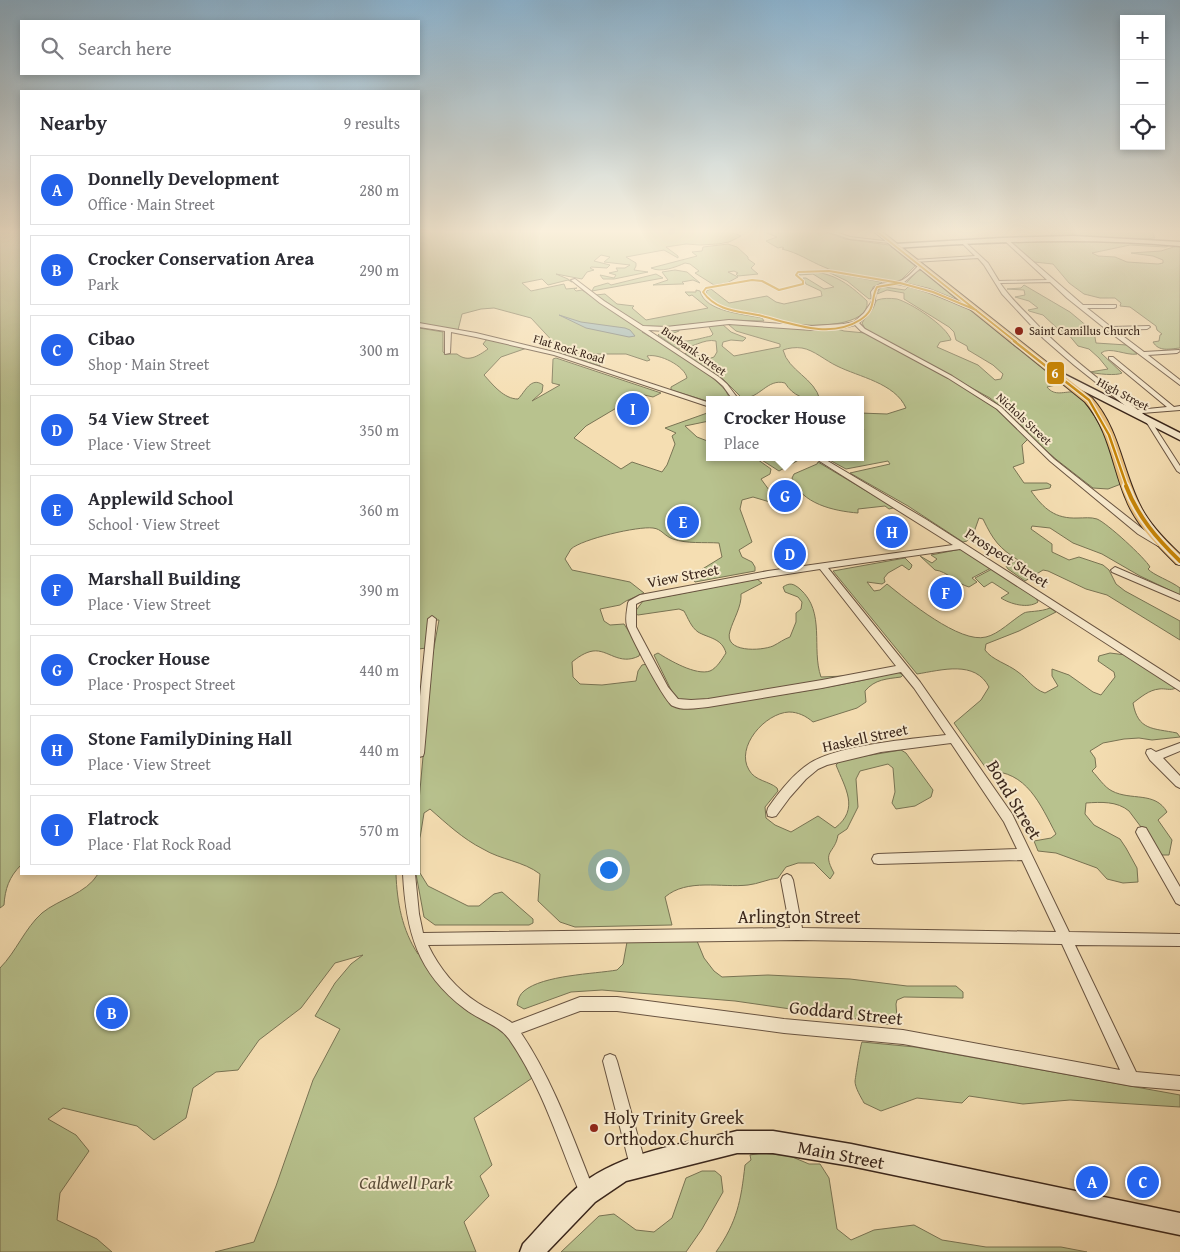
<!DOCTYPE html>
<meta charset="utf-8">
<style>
:root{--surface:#fff;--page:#f2f2f3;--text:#2b2b33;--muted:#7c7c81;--line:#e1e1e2;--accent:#2563eb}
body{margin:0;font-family:"Gentium Book Plus",serif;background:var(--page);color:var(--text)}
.controls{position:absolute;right:15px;top:15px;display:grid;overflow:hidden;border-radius:0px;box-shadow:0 2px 8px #0003}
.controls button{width:45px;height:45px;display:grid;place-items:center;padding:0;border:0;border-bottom:1px solid var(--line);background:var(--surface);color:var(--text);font:25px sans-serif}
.you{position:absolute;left:608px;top:869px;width:18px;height:18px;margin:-12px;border:4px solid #fff;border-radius:50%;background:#1a73e8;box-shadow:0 0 0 8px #1a73e833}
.badge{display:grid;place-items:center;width:32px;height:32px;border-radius:50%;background:var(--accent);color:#fff;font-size:16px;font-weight:700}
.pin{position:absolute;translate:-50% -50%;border:2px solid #fff;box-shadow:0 1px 5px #0006}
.popup{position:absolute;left:706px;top:396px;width:158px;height:65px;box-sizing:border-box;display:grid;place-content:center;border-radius:0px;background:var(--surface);filter:drop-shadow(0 1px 4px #0005);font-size:16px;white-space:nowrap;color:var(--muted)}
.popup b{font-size:19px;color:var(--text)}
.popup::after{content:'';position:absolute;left:50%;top:100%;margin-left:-10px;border:10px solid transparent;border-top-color:var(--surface)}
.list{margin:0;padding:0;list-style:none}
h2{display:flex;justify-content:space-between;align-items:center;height:65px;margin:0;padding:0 20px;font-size:21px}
h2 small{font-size:16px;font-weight:400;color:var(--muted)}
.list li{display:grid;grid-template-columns:32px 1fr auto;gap:15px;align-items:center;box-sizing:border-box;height:70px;margin:0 10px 10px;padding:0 10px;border:1px solid var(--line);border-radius:0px}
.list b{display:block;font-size:19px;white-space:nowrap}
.list p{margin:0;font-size:16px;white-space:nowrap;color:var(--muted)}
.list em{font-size:16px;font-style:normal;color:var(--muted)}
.icon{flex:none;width:28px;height:28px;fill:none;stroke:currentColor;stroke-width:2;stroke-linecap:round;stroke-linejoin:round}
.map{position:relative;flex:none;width:1180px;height:1252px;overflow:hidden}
.search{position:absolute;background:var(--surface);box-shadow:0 2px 8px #0003;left:20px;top:20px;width:400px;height:55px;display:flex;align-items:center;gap:12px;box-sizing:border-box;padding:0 18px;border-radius:0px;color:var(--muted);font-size:19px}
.panel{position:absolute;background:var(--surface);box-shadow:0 2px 8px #0003;left:20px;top:90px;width:400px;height:785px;border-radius:0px}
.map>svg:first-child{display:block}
.green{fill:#b8c28e;stroke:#797454}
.water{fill:#a2b9b7;stroke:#787e79}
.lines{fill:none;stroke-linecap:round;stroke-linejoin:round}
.street-casing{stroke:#695441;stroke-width:2}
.secondary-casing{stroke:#3a261b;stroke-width:3}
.primary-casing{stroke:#3a261b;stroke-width:2}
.street{fill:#f8eacd;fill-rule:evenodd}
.secondary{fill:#f8eacd;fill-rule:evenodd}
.primary{fill:#eabf79;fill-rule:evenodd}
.bus-1-far2-casing{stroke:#f8eacd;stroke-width:4}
.bus-1-far1-casing{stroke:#f8eacd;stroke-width:5}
.bus-1-casing{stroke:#f8eacd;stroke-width:8}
.bus-1-far2{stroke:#c88607;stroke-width:2}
.bus-1-far1{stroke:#c88607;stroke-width:2.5}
.bus-1{stroke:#c88607;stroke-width:4}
.poi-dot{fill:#8f2418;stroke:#f8eacd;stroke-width:2}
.labels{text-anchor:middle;stroke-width:4;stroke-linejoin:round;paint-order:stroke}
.far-poi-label{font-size:12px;fill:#3a261b;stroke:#f8eacd;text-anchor:start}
.far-street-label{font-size:12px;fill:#3a261b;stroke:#f8eacd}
.street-label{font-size:15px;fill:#3a261b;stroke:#f8eacd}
.near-street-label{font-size:18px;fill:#3a261b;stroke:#f8eacd}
.near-poi-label{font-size:18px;fill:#3a261b;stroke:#f8eacd;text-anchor:start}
.near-park-label{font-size:18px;font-style:italic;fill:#5a4d38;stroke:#f8eacd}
.line-badge{stroke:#f8eacd;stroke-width:2}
.badge-label{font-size:14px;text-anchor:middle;font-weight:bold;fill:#fff}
</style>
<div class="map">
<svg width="1180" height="1252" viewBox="0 0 1180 1252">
<rect width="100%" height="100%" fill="#f5deb2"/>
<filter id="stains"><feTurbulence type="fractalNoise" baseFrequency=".004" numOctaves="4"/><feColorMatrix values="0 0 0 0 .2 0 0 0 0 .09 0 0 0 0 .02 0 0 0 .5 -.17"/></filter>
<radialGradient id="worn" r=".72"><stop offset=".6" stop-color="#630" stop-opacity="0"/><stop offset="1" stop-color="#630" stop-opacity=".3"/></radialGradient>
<!-- green -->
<path class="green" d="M0,230H21V865C9,877 5,889 4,905L0,908Z
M419,230H726L741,236L729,242L718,244L700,245L686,244L666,247L678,256V258L664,250L626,257L636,263V266L634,270L648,272L614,279H603L600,275L614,278L616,275L609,273L618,271L616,268H625L630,265L604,262L610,257L601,255L594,261L610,265L607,268L591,267L590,268L594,270L587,272L582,279L556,274L568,279L572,282L568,280L548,285L542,279L522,283L531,291L564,284L566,289L577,288L574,289L576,291L582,290L643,331L642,332C658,342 730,382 729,399L710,400V402L671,390V387L687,378C685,366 659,353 647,356L650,360L647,361L626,354H591L590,357L599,363L600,366L559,353L558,347L531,318L494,308L481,309L462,314L458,330L419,324Z
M820,230L845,239L889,245L915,266L901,280L893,282C871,278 845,277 824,267C809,261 799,253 782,249L784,248L782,247L778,248L766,241L777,237L762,231Z
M1053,230H1151L1155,238L1143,239L1040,237L1052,235Z
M1011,241H1121L1172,244L1166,247L1130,245L1092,253L1098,256L1115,257L1127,262L1158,264L1163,263V260L1153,256L1131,253L1161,251L1180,245V348C1169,349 1159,352 1153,342L1159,341L1160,335L1162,334L1157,330L1156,326L1130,307L1120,306L1121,303L1115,298H1100L1084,294L1069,283L1053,264L1034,262Z
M728,244L737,247L748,257V259L755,264L751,268L758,274L738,276L736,274L738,273L734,271L728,272L738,277L727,283L714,285L695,273L699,271L690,264L685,263C676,267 661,273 651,268L697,256L692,252L702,251L703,247Z
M675,270L687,272L700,283L693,280L682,282L684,284H681L653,285L668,280L662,272Z
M922,270L965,303L926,288L906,283L918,271Z
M803,272C830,270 848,283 867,301C871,327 810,327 794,324C782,322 771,317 760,314C745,311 709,310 706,291L711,289L729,303L767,296L776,302L784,304L822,296L821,291L806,284L803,278H806L824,289L834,287L813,274L799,275Z
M828,272L881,282L882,283L873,287L872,298L869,299L847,281Z
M656,274L663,278L592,291L594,287L608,283L611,285Z
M1024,285L1070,312L1094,332L1096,343L1127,345L1137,354C1126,356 1110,346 1101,353L1122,373C1117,376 1096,374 1090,372L1108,369L1099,358L1089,349L1078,346L1068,334L1058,329L1043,315L1029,311L1028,310L1038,308L1029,301L1015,297L1025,295L1024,290L1007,289L1021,288Z
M884,287L905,290L908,287L920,289L973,311L1012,344L1065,383L1047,387C1055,397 1064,391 1075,392C1097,412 1116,455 1121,484L1108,489L1093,488L1057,460L1035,441L1017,420L990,398L865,329L862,323L877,300C883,298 890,298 897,299C911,303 947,326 951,340L940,342L937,347L978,365L995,380L1001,379L1003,374L993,365L968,350L967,346L956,340L954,332L949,327L904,299V293L887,290L877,294L880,288Z
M696,290L700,291C705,312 744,314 762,318L764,321L728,320L666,327H644L596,295L605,294L617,304L634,306L632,308L646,320L708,308L692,295L689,296L685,292H696Z
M722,324L731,332L746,338L743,341L731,340L723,342L722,346L734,356L780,347V344L736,331L728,324L834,328L844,331L865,333L959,384L1000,411L1028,439L1022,445L1024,463L1013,467L1024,483H1047L1051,485L1050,488L1031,491C1044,509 1055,519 1078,518C1084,518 1091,517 1097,519C1107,523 1145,558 1150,567L1148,569C1153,575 1171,581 1180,588V595L1140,576L1102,554L1073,543L1050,528L1032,526L1031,529L1052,544V552L1069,560L1079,557L1103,565L1109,570L1116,584L1125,591L1180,621V640L1107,595L1086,589L1048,571L1043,570L1025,581L1008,569L1006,566L1018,560C999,548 993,540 983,519L979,518L973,535L967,541L963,542L908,506L850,473L890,464L888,461L846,469L824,457H860V435L864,429L860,425V413L887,414L906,408C895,383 859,377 837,366C826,361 814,350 802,348C796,347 788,348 783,350C788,371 815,378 820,400C805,400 793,396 785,383C767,378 760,399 742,398L723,379L685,354L688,351L708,359L714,357L717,352L716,341C704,338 691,349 678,349L658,335L662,331L679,329V331L666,336C678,346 697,339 711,336L713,334L708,325Z
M419,328L443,332V352L446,354H457C468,363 478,356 488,349L483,344L487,339L527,348L501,357L484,375C493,385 504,399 518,399C525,392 531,376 543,385L542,392L532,401L560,385L552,383L553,359L556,358L661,393L653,397L640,394L586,426L574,438L621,469L632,462L662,472L667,465L675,444L672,436L676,433L665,428L710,412L709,421L685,426L697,437L710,442V457H754L771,469L770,474L761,479L780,505L753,497L742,500L740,509L752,542L739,550L742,557L752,562L755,567V571L695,582L691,576L722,557L719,543C704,542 687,544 673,539C664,536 662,529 653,528C638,526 582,539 571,549C569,552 567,556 565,559L572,570L630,582L644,593L626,601L620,605L600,609L604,621L610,625L624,624L641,650L639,656C619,666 608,649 593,651C585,652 577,658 572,662L573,677L580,684L602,685L636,681L638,671L642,665L647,664L659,688L671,706C695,710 720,704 744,700C795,693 847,685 898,672L903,675L901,677C887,679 875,679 865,691L866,702L857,708L813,722C806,716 798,712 789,712C765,713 735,747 749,770C755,781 769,781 777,788L778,791L765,807L766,818L775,825L791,832L818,816L835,828C860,809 845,788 836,765L841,760L901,750L906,753L933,790L931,797L915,806L896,809L892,803L895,792L893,768L888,764L860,771L856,779L858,807L847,829L838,835C835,854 821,850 834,873L830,879L814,863H798L786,867L778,878C768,879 758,884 748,885C722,888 687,878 665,897L672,925L575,927L560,922L538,901L540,874C523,861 501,860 483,849C463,839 446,823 430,809L424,813L420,838V873L428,886L468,906H479L494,894L502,892L533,919V923L529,925H435L424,917L416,874H419V801L432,658L439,620H430L426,648L419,649Z
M757,457H804L779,471Z
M818,462L893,507V508L889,509L885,506L858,509V513C834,511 801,504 792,478L794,474L817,464Z
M961,549L991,568L972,578L977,582L969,587C957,584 947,571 935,570L920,556L932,563L937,559L931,555Z
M905,558L912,565L911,568L909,570L902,565L888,573L884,578L885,582L882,584L867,582L874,591L880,590L887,584C907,600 960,644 986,637C999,634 1012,620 1024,613C1027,611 1041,612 1050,608L1056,612L1019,631L986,644L985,650C992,660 1008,664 1018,672C1028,679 1033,689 1045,693L1058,686L1052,676V669L1069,675L1093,692L1101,695L1115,677L1114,672L1098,661L1099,656L1110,653L1126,655L1176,688C1170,691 1165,688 1159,689C1149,690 1141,697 1133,703C1138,731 1153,728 1177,733L1180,737L1152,740L1139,738L1124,739L1103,743L1090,751L1095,758L1096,767L1092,771C1098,777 1104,787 1112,791C1131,801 1155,791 1167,812L1158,820L1172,840L1169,855H1162L1129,811C1117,801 1101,802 1086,803L1085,814L1094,825L1120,839L1126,848L1137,868L1138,882L1123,883L1107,879L1097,868L1056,853L1038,851L1034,841L1051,838L1056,834C1040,804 1027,771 988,771L954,723L981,700L989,687C975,660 942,670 917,674L833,571Z
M992,569L1036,598L1038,602C1028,609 1010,604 1001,598L1009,593L992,582L984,587L975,578Z
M757,579L762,583L741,594C742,606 733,620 730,631C723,653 761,651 773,646C779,643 784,639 790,637L796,622V613L801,609L802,602L798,597L785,592L783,587C790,582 794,584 800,589C826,612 811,648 821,677L844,676L842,679L697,701L680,700L673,694L654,655L658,653C669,660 696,676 710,671C717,668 722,659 726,653C722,638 708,638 698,632C691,627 688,618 684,611L679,609L638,615L634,613L643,601Z
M98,874H396C397,902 402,930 418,954L424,951L433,970L510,1030L538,1074L474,1118L492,1165L480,1176L489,1196L464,1222L476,1252H215L254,1242L276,1186L313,1080L340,1029L315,1016L335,983L351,964L363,955L335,963L301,1008L259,1040L238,1070L216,1072L193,1088L186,1118L154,1140L137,1126L63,1108L48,1119L76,1135L89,1151L60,1193L57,1220L97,1239L112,1252H0V968C16,952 25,928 42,913C59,899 86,894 98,874Z
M697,941L704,958L714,971L722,977L768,975L850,979L907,986H956L963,992V998L904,997L897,1000L896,1004L897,1019L892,1025L846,1017L735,1001L602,990L571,992L524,1009L517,1005C518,999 520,994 524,991C543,975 594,974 617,970L623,964L627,942Z
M862,1042L915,1047L1180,1095V1107L1070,1100L1023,1104L969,1096L962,1103L917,1098L881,1111L864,1103C861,1097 855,1088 855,1081C856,1074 860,1047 862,1042Z
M762,1153L790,1156L809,1164H820L829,1178L837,1229L851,1240L874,1230L914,1225L942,1240L986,1247H1061L1087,1252H716C737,1222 741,1201 745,1165L751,1160L750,1155Z
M702,1171H715L721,1176L723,1192L702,1229L686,1252H561L599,1216L614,1214L636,1230L654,1232L672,1218L686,1178Z"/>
<!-- water -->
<path class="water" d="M559,315L581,322L625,328L630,330L635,336L629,337L586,328Z"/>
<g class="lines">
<defs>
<path id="street" d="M823,230H830L850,237L892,242L890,243L850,239Z
M1006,238L1083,305H1116V307L1114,308H1087L1111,327L1149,326L1150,327L1147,329L1115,330L1144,352L1179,350L1180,351L1177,353L1148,355L1180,380V385L1107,330L1067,298L1050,282L1000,283C1008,295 1018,305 1028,315C1061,351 1100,380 1138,410L1167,407L1109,359V357H1113L1174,407L1180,406V410L1142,413L1151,421L1180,466V473L1177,471L1147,423L1074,365L1044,339L1002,294L984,265L978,258L914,262L912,261L914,260L975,256L962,243L964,241L988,263L999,281L1047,280L1004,240Z
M919,265L923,266L903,283L929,289L978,309V311H974C949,301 923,288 896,284C889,283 880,286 875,292C877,307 869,314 859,323L865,329L952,376L1001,407L1054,459L1144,530L1164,542L1165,544L1164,546H1158L1138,534L1050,461L997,409L948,378L861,331L855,325L843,328L812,330L729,324L666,331L648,330L719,377L727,384L739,400H733L723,386L715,379L600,303L571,280L575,279L604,301L643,326L666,327L729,320L812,326L843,324L854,322L864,313L872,301L871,292C881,279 887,285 900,281C907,279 914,270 919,265Z
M419,323L476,333L558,353L710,403V407L554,355L476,337L451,332L450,353L445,354V331L419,327Z
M813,457H821L927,520L1180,682V691L960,549L828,568L920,682L1012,814L1069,932L1180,934V946L1075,945L1136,1072L1180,1076V1090L1132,1086L903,1044L784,1033L617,1011H580L521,1033C554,1082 573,1138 595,1193L592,1198L587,1201L582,1198C559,1144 543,1088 509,1039C499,1025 479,1020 465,1009C417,973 406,931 403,874H415L419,914L423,933L790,928L781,880L783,876L787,874L791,876L793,880L802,928L1056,932L1022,860L878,864L874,863L872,859L874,855L878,854L1017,849L1004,822L951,743L881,752L827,765L818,769L806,779L790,797L776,816L772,817L768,816L767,812L768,808C779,792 793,774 810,763C839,745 911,739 946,735L914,688L901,672L822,688L708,707C698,708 683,711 673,706C665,703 631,637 627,626C625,619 627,610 628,603L629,601L640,595L768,571L953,545ZM820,569L896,666L822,680L708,699L691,700L678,699L668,687L636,627V604L642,601L768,577ZM797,940L1062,944L1120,1070L903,1030L784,1019L617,997H580L512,1023C501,1015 489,1010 478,1003C456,989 439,968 428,945Z
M1115,567L1180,595V601L1112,572L1111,570Z
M432,616L436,619L424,753L423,756L419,757V706L428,619Z
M1180,743V751L1163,758L1180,776V788L1176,786L1150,760L1146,753L1147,750L1151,749L1156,752Z
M1142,827L1146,828L1180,887V905L1176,903L1138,836L1136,832L1138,828Z
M610,1054L615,1056L617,1061L646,1166L643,1171L638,1174L633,1171L630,1166L603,1061L605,1056Z"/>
<path id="secondary" d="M1073,236L1180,242V246C1085,237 990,242 895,248L892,246L895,244L1002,238Z
M1052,371H1058L1180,433V440L1052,375Z
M737,1131H773L851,1144L1180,1213V1235L851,1166L773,1153H737L626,1181L595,1202L547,1252H520L523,1244C541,1225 559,1203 579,1186C623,1151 684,1144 737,1131Z"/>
<path id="primary" d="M872,230H880L1092,398C1120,430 1122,470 1141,507C1150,525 1165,540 1180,554V565L1176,564C1156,544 1135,524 1125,497C1112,465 1109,430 1085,402Z"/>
</defs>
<!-- street casing -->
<use href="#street" class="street-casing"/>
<!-- secondary casing -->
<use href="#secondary" class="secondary-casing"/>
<!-- primary casing -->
<use href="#primary" class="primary-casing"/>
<!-- street -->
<use href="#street" class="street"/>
<!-- secondary -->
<use href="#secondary" class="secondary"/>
<!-- primary -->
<use href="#primary" class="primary"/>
<defs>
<path id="bus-1-far2" d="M875,230L1016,342
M829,271L900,283L877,287C870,300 877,309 860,320C830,339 793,324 762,316C740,311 717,312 703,292L706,288L752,280L762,281L779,290L803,284V281L796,275L798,272Z
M900,283L933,292L976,310"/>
<path id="bus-1-far1" d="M1014,341L1089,400L1109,435L1127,487"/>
<path id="bus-1" d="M1126,486C1138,517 1157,539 1180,561"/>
</defs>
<!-- bus-1-far2 casing -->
<use href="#bus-1-far2" class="bus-1-far2-casing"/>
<!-- bus-1-far1 casing -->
<use href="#bus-1-far1" class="bus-1-far1-casing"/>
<!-- bus-1 casing -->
<use href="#bus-1" class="bus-1-casing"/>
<!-- bus-1-far2 -->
<use href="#bus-1-far2" class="bus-1-far2"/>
<!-- bus-1-far1 -->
<use href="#bus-1-far1" class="bus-1-far1"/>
<!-- bus-1 -->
<use href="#bus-1" class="bus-1"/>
</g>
<!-- sky -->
<linearGradient id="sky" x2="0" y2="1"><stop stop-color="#8cb6d4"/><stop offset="0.57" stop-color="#faf0dc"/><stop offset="1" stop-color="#faf0dc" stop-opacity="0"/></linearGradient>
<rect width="1180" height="406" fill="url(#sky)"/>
<!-- markers -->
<g class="poi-dot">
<circle cx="1019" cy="331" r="5"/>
<circle cx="594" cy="1128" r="5"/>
</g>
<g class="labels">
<!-- far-poi labels -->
<g class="far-poi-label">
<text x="1029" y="335">Saint Camillus Church</text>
</g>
<!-- far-street labels -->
<g class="far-street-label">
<text transform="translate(569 349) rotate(17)" y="4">Flat Rock Road</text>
<text transform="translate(694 351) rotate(35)" y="4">Burbank Street</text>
<text transform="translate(1123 394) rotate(28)" y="4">High Street</text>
<text transform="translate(1024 419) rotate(43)" y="4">Nichols Street</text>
</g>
<!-- street labels -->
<g class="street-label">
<text transform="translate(1007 558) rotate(33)" y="5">Prospect Street</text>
<text transform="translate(683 576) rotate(-11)" y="5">View Street</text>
<text transform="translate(865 738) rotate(-12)" y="5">Haskell Street</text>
</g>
<!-- near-street labels -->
<g class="near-street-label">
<text transform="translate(1014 800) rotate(59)" y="6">Bond Street</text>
<text x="799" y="923">Arlington Street</text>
<text transform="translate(846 1013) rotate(6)" y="6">Goddard Street</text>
<text transform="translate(841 1155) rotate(11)" y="6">Main Street</text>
</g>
<!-- near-poi labels -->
<g class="near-poi-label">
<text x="604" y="1124">Holy Trinity Greek<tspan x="604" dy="21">Orthodox Church</tspan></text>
</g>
<!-- near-park labels -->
<g class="near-park-label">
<text x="406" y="1189">Caldwell Park</text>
</g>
</g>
<rect class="line-badge" x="1046" y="361" width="19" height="24" rx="5" fill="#c88607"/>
<g class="badge-label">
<text x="1055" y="378">6</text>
</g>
<rect width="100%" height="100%" filter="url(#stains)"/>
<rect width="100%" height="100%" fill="url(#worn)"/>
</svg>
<div class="controls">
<button>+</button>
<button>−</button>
<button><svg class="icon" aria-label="locate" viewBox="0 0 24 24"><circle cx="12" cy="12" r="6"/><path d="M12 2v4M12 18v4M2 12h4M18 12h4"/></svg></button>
</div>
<div class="you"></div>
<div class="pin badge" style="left:1092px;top:1182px">A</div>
<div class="pin badge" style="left:112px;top:1013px">B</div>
<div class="pin badge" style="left:1143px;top:1182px">C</div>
<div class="pin badge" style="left:790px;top:554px">D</div>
<div class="pin badge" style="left:683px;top:522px">E</div>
<div class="pin badge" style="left:946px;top:593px">F</div>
<div class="pin badge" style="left:785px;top:496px">G</div>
<div class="popup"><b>Crocker House</b>Place</div>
<div class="pin badge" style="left:892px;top:532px">H</div>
<div class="pin badge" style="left:633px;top:409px">I</div>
<div class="search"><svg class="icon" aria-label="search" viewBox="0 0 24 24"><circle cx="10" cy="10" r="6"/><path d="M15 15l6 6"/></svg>Search here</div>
<section class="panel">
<h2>Nearby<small>9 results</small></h2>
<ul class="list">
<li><span class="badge">A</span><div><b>Donnelly Development</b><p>Office · Main Street</p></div><em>280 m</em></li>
<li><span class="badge">B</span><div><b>Crocker Conservation Area</b><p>Park</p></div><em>290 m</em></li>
<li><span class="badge">C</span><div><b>Cibao</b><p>Shop · Main Street</p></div><em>300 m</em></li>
<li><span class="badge">D</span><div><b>54 View Street</b><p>Place · View Street</p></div><em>350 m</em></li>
<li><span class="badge">E</span><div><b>Applewild School</b><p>School · View Street</p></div><em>360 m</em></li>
<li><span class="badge">F</span><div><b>Marshall Building</b><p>Place · View Street</p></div><em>390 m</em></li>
<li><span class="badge">G</span><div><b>Crocker House</b><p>Place · Prospect Street</p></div><em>440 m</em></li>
<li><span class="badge">H</span><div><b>Stone FamilyDining Hall</b><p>Place · View Street</p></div><em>440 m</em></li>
<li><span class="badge">I</span><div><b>Flatrock</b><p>Place · Flat Rock Road</p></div><em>570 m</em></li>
</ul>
</section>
</div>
